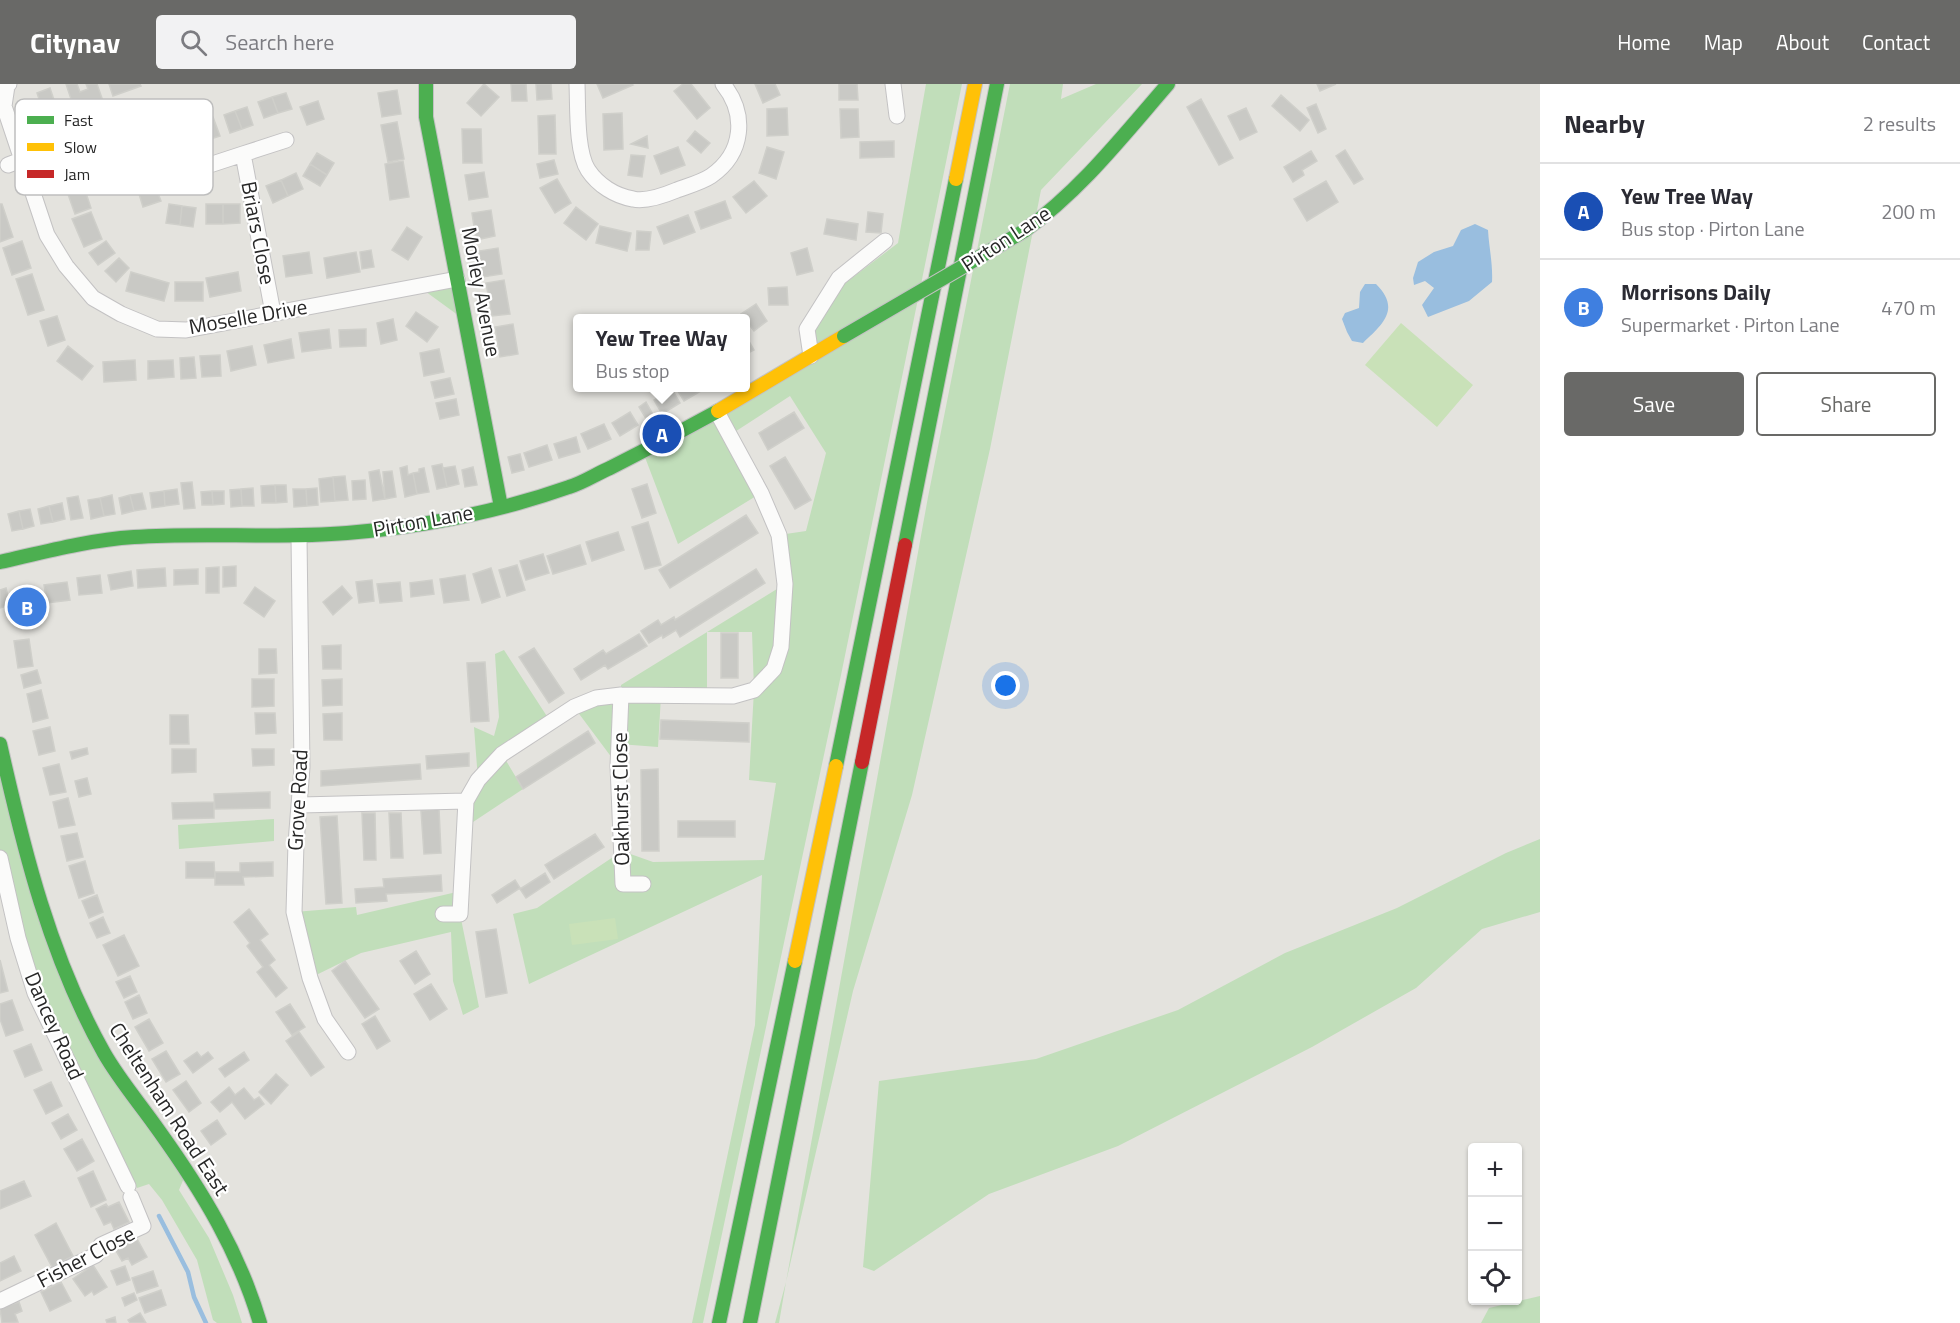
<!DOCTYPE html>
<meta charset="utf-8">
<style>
:root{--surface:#fff;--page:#f2f2f3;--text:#2b2b33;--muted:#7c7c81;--line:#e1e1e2;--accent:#696967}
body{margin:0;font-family:"Titillium Web",sans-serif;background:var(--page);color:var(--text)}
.controls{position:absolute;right:18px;bottom:18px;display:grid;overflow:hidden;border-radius:6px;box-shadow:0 2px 4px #0004}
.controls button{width:54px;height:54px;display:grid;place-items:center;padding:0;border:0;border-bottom:2px solid var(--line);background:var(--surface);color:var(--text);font:30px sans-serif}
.you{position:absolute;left:1006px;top:602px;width:21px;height:21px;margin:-15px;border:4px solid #fff;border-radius:50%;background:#1a73e8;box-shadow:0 0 0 9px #1a73e833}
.badge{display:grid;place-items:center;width:39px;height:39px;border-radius:50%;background:var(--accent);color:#fff;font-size:20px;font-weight:700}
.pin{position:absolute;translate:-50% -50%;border:3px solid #fff;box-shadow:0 2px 6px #0006}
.popup{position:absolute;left:573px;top:230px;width:177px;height:78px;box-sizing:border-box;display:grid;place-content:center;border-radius:6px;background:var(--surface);filter:drop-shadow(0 2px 4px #0005);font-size:20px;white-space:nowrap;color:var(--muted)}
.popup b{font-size:22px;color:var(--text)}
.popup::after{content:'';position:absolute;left:50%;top:100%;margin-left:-12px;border:12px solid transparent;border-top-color:var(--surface)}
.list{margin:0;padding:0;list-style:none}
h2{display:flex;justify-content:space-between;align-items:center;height:78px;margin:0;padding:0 24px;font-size:26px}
h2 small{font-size:20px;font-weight:400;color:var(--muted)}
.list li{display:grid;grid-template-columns:39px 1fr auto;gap:18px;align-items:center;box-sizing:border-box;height:96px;padding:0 24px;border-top:2px solid var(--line)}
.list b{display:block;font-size:22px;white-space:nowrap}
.list p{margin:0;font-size:20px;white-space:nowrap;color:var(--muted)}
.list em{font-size:20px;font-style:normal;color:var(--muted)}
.actions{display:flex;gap:12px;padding:18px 24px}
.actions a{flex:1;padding:14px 0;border:2px solid var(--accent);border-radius:6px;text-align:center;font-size:21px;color:var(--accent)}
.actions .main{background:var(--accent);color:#fff}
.icon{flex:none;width:33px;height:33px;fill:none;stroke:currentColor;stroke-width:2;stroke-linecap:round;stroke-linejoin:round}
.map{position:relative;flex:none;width:1540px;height:1239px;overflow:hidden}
header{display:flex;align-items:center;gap:36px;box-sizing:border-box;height:84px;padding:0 30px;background:var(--accent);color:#fff}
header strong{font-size:28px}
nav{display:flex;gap:33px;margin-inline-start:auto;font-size:21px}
.search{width:420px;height:54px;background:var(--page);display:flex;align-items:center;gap:15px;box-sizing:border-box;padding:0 21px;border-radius:6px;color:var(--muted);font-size:22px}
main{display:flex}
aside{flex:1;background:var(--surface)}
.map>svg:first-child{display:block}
.green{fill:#c1deba}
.pitch{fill:#c9e1b8}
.water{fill:#99bedf}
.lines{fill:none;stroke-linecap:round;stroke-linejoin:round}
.stream{stroke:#99bedf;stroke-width:4.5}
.building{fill:#c9c9c5;stroke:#cfcfca;stroke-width:1.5}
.street-casing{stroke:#c3c2c3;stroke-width:17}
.fast-casing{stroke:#c3c2c3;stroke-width:16}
.slow-casing{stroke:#c3c2c3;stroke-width:16}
.jam-casing{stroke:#c3c2c3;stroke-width:16}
.street{stroke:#fbfbfa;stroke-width:15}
.fast{stroke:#4caf50;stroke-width:14}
.slow{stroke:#ffc107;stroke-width:14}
.jam{stroke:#c62828;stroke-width:14}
.fast-bridge-casing{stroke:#c3c2c3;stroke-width:16;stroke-linecap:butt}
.fast-bridge{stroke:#4caf50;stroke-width:14}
.labels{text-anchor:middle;stroke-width:4.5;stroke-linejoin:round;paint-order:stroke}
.street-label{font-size:21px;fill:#272727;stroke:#fff}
.key{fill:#fff;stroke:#bebebe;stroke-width:1.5}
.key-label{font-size:16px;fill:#272727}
</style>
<header>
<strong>Citynav</strong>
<div class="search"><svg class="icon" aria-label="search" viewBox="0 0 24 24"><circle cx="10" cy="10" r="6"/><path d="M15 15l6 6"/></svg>Search here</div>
<nav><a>Home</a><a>Map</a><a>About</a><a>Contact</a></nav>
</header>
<main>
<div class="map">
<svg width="1540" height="1239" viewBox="0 0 1540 1239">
<rect width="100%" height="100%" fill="#e4e3de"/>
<!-- green -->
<path class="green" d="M926,0H962L841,591L703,1239H692L755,941L762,791L529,900L513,830L537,824L622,767L653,778L764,776L776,699L749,696L754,606L752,548H707V613L661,612L658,663L619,660L618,682L574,623L621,611V601L785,500L779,451L806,447L826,369L790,312L730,351L761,409L678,460L643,368L811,272L807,245L844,200L898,159Z
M1010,0H1063L1061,15L1096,0H1142L1041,106L990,365L912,711L853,907L786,1198L779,1239H775L786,1198L928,413Z
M457,195L466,237L418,202Z
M504,566L550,637L502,670L523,705L464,744L478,696L474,643L494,652L499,633L495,570Z
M0,660L68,900L187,1087L179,1106L209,1154L233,1211L242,1239H217L213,1236L197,1176L162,1116L149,1100L137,1104L35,909L0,774Z
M274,735V757L179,765L178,741Z
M1540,755V828L1482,845L1416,904L1312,963L1118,1062L989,1110L874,1187L863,1183L879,997L1036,975L1178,926L1285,869L1397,824L1506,769Z
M461,807L460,830L479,923L463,931L453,897L451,848L361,869L310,894L294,828L356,823L357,831Z
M1540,1212V1239H1481L1489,1224Z"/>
<!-- pitch -->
<path class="pitch" d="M1401,239L1473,301L1437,343L1365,281Z
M615,834L618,855L572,861L569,840Z"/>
<!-- water -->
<path class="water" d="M1475,140L1488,146C1489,164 1493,180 1492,198L1469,217L1428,233L1422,221L1434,204L1425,197L1414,201L1413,194L1418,178L1434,168L1453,162L1461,146Z
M1365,200H1376C1401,225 1383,240 1363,259L1352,257L1347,248L1342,235L1345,229L1359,224L1360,208Z"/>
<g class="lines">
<!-- stream -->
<path class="stream" d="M159,1132L188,1188L194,1213L206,1239"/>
</g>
<!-- building -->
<path class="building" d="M66,0H77L80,8L88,5L86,0H97L103,17L75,27Z
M109,0H140L141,2L113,12Z
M484,0L499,13L481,32L467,19Z
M511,0H526L527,17H512Z
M536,0H551L552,15L537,16Z
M597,0H632L633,1L603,14Z
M683,0H691L710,24L697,35L674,7Z
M755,0H775L780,11L763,19Z
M839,0H857L858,16H839Z
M1317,0H1336L1320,7Z
M50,4L56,22L59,21L63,34L40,42L36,29L43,27L37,9Z
M397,6L401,30L382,33L378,9Z
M286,9L292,25L278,29L272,13Z
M1281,11L1309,36L1300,47L1272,22Z
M272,13L278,29L264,34L258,18Z
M1201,15L1233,74L1219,81L1187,23Z
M318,17L324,35L307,41L300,23Z
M1316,20L1326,45L1318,49L1307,24Z
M247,23L253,41L242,45L235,27Z
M787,24L788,51L767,52V25Z
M1246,24L1257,48L1240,56L1228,32Z
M840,25H858L859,53L841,54Z
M235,27L242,45L230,49L224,31Z
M622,29L623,65L604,66L603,30Z
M555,31L556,70H539L538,32Z
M213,33L220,52L207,56L201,38Z
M201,38L207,56L195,61L188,42Z
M397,38L404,75L388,78L381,41Z
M180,44L186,60L174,65L168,48Z
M462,45H481L482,79H463Z
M695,47L710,59L701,69L687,57Z
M168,48L174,65L161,69L155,52Z
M647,52L648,64L631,60Z
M67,53L79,88L59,94L47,59Z
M894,57V73L860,74V58Z
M678,63L685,81L661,90L654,72Z
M767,63L784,68L776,95L759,89Z
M1345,66L1363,95L1354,100L1336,72Z
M1311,67L1317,77L1302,86L1304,91L1293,98L1284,83Z
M145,68L152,90L135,95L128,74Z
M317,69L334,79L327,91L310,80Z
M631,71L645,72L642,93L628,91Z
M554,76L558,90L540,94L537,80Z
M403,77L409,113L390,116L385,80Z
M310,80L327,91L320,102L303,92Z
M484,88L488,113L469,116L465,91Z
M296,89L303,105L288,112L281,96Z
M80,91L91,124L75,130L63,96Z
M557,95L571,119L555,129L540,104Z
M281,96L288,112L273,119L266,102Z
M754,97L767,112L746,129L733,113Z
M1326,97L1338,118L1307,137L1294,115Z
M156,104L161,117L143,123L139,110Z
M725,117L731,134L701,145L695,128Z
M0,120H2L13,153L0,158Z
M169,120L182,122L180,141L166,139Z
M206,120H223V140H206Z
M223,120H240V139L223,140Z
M182,122L196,124L193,143L180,141Z
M576,123L598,140L586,156L564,139Z
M491,126L495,152L476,156L472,129Z
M91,128L102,155L84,163L72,135Z
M868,128L883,130L881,149L866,148Z
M688,131L695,148L664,160L657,143Z
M827,135L858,140L856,156L824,150Z
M600,142L631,149L627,167L596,159Z
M407,143L422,153L408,176L392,166Z
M637,147L651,148L649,166H636Z
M22,157L31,184L12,191L3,164Z
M106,157L115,169L98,181L89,169Z
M498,164L502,190L483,193L479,167Z
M807,164L813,187L797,191L791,169Z
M371,166L374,183L362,185L360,168Z
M309,168L312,189L286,193L283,172Z
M356,168L360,188L327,194L324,174Z
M119,174L129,184L116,198L105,187Z
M131,188L169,199L164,217L126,207Z
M238,188L241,207L210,213L206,194Z
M32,190L44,226L28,231L16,195Z
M504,196L510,230L492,232L486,199Z
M175,198H203V217H175Z
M787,203L788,221H769L768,204Z
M756,220L767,237L754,247L741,230Z
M416,228L438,243L427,258L406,242Z
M57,232L65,256L48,262L40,237Z
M393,235L397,256L381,260L377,239Z
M513,240L518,270L500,273L495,243Z
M329,245L331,264L302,268L299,249Z
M366,245V262L340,263L339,246Z
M746,252L754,266L746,270Z
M291,255L294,274L268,279L264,261Z
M68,262L93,282L82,296L57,277Z
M252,262L256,281L231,287L227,267Z
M439,265L444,288L424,292L420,269Z
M220,271L221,292L202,293L200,272Z
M194,273L196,294L181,295L180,274Z
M135,276L136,296L104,298L103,278Z
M173,276L174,293L148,295V277Z
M450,294L454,310L435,314L431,298Z
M676,304H706L684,317Z
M672,305L680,319L662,330L654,316Z
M456,315L459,331L440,335L436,319Z
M646,318L655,334L648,338L639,323Z
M630,328L638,341L620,352L612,339Z
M794,328L804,344L768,366L759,349Z
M604,340L611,355L588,365L581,350Z
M576,353L580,368L559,374L554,360Z
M547,361L552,376L529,383L524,369Z
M520,370L524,386L512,389L508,373Z
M785,373L811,416L795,425L770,382Z
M442,380L447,403L437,405L432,382Z
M407,382L408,391L413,389L417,410L405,413L400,384Z
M455,382L459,400L447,403L443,384Z
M473,383L477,401L465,403L462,386Z
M424,384L429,408L417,410L413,389L419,388V385Z
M379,386L385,415L373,417L369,388Z
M392,387L396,413L385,415L383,388Z
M345,392L348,416L335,417L333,393Z
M333,393L335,417L321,418L319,395Z
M365,396L366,415L353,416L352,397Z
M192,398L195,424L184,425L181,399Z
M647,400L656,429L642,434L632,405Z
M275,401H286L287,418L276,419Z
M275,401L276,419H262L261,402Z
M253,404L254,422H242L241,405Z
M317,404L318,421L307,422L306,405Z
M177,405L179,420L165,422L164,407Z
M241,405L242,422L231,423L230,406Z
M293,405H306L307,422L294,423Z
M164,407L165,422L152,424L150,409Z
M212,407H224V420L213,421Z
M212,407L213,421H202L201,408Z
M142,409L146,425L134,427L130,411Z
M112,411L115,430L104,432L100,414Z
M130,411L134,427L122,430L119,414Z
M78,412L83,434L71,436L67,414Z
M100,414L104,432L91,435L88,416Z
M62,419L65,435L53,438L49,422Z
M49,422L53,438L41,440L38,425Z
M30,425L34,442L23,445L19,427Z
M19,427L23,445L12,447L8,430Z
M746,431L758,449L670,504L659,486Z
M648,438L661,481L645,485L632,443Z
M618,448L624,466L592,477L586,458Z
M580,461L586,480L553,490L547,472Z
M543,470L549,489L526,496L520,477Z
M517,481L525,506L507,512L499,486Z
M236,482V502L223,503V483Z
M219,483V509H206V484Z
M165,484L166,502L138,504L137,486Z
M491,484L500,513L482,519L473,490Z
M198,485V500L174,501V486Z
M756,485L765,499L680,553L676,546L663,554L662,551L649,559L641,547L658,536L661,541L674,533L675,536Z
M131,487L133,502L111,506L108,491Z
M100,491L102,509L79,511L77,494Z
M465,491L469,516L444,519L440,495Z
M372,496L374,517L359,519L356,498Z
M432,496L434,510L411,513L410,499Z
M67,498L70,516L47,519L44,501Z
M400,498L402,517L380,519L377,500Z
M31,502L39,539L23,543L15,506Z
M342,502L352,514L333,531L323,518Z
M255,503L275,517L264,533L244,519Z
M6,504L10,521L0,524V506Z
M721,549H738V594H721Z
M639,550L647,562L608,585L605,581L581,596L574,585L603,566L606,570Z
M29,555L33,582L18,584L14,557Z
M341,561V585H323L322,562Z
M534,564L564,609L549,619L519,573Z
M259,565H276L277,589L259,590Z
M485,578L489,637L471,638L467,579Z
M37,586L41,599L24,604L21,591Z
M252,595H274V622L252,623Z
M342,595V621L323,622L322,596Z
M41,606L48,634L33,638L27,610Z
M255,629H275L276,649L256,650Z
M342,629V656H324L323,630Z
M170,631H188L189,660H170Z
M661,636L749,639V658L660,655Z
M50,643L55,667L39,671L33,647Z
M588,647L595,659L523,705L516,693Z
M87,664L88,670L72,675L70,668Z
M172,665H196V688L172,689Z
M252,665H274V681L253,682Z
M469,669V682L427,685L426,672Z
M59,680L66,708L50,711L43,684Z
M420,680L421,695L321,702V687Z
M658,685L659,767H642L641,686Z
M87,694L91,710L79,713L75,697Z
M270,708V724L215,725L214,710Z
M68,714L75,741L59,744L53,718Z
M214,718V734L173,735L172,719Z
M439,725L441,769L424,770L421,727Z
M362,729H375L376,776H364Z
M389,729H401L403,774H391Z
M337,732L342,819L326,820L320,733Z
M678,737H735V753H678Z
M77,749L83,773L67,777L61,752Z
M595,750L604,763L554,795L545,781Z
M85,777L94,809L79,814L69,782Z
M186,778H214L215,794H186Z
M273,778V792L243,793L244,801H215V788H240V779Z
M545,789L550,798L526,814L520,805Z
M441,791L442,807L386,810L387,817L356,819L355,805L384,803L383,795Z
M515,796L520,804L497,819L492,811Z
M97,811L103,828L89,834L82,817Z
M249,825L268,850L260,856L275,876L269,881L287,904L276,913L257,888L263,883L247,862L250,859L234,838Z
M103,833L110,849L97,854L90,839Z
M496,845L507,909L486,913L476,848Z
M124,851L139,882L118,892L103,861Z
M416,867L430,890L415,900L400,877Z
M0,876L8,907L0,909Z
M345,877L379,925L365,934L332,887Z
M130,892L137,908L124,914L116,898Z
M431,900L447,925L430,936L414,910Z
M139,911L147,929L133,935L125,918Z
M12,916L23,946L6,952L0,935V920Z
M290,920L305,943L292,951L276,928Z
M375,932L390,957L377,965L362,940Z
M149,935L163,959L149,967L135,943Z
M299,948L324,983L311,992L286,957Z
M31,960L42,986L25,993L14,967Z
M166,967L180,990L166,998L152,975Z
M197,968L201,973L208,968L213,974L193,989L184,977Z
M244,968L249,976L225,993L219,985Z
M276,990L288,1001L271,1020L259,1008Z
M186,997L201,1019L189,1028L173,1006Z
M51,998L62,1022L46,1030L34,1006Z
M229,1003L235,1011L244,1004L254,1016L259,1013L264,1020L245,1035L232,1018L220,1028L211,1018Z
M68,1030L77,1046L61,1055L52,1039Z
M217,1036L226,1050L211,1061L201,1047Z
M82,1055L94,1077L77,1087L64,1065Z
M93,1087L106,1116L91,1123L78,1094Z
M24,1097L31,1112L0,1125V1107Z
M119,1118L129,1138L114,1145L111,1138L104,1141L96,1125L106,1120L108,1123Z
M56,1139L73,1172L52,1183L35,1151Z
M136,1153L147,1173L132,1181L128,1174L122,1177L115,1165Z
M14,1172L21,1187L0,1197V1179Z
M93,1181L107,1203L94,1211L92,1207L85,1212L73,1195Z
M125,1182L130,1196L117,1201L111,1187Z
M153,1187L158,1202L137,1209L132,1194Z
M61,1198L71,1217L50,1227L41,1208Z
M161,1206L166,1221L145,1229L139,1214Z
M134,1209L137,1216L125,1222L122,1214Z
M19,1218L22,1227L15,1230L18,1238L2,1239L0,1224Z
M140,1229L146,1239H130L128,1236Z
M115,1233L116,1239H107L106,1236Z"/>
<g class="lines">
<defs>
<path id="street" d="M9,0L7,2L4,22L47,151L66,182L93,214L121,230L157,245L186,246L457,195
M577,0C578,23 576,67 588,86C598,101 615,112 633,115C646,118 665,111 677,106C688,102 702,98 711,92C744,69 747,30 723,0
M893,0L897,32
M243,70L286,56
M8,81L34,71
M179,91L243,70L273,229
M811,272L807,245L839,194L885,157
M299,453L302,683L296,759L294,828L310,894L325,935L348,968
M621,611L618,682L623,800H643
M300,721L466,717
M0,774L18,854L35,909L128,1102
M443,830H460L466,717L478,696L502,670L574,623L596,614L621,611L733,612L754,606L774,585L781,563L785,500L779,451L761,409L717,328
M0,1217L96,1171L101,1161L143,1142L131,1113"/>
<path id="fast" d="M426,0V33L501,423
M1024,147C1081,106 1122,53 1168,0
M905,461L997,0
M0,478C44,468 88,456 134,453C205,448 276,455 347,449C421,443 498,428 569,403C583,399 596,390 610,384C646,366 682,347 718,327
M0,660C24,767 50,873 104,969C120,997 141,1021 159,1047C202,1107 239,1168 260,1239
M836,682L956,95
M719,1239L795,877
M750,1239L862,678"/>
<path id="slow" d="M956,95L975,0
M718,327L844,252
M795,877L836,682"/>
<path id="jam" d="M862,678L905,461"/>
</defs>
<!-- street casing -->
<use href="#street" class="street-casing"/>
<!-- fast casing -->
<use href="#fast" class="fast-casing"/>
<!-- slow casing -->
<use href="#slow" class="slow-casing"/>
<!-- jam casing -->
<use href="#jam" class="jam-casing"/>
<!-- street -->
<use href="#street" class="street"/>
<!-- fast -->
<use href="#fast" class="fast"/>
<!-- slow -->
<use href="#slow" class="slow"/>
<!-- jam -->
<use href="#jam" class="jam"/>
<defs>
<path id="fast-bridge" d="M844,252L1024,147"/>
</defs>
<!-- fast-bridge casing -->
<use href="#fast-bridge" class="fast-bridge-casing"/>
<!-- fast-bridge -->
<use href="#fast-bridge" class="fast-bridge"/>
</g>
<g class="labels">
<!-- street labels -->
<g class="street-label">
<text transform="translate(258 149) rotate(79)" y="7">Briars Close</text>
<text transform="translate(1006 155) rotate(-33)" y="7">Pirton Lane</text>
<text transform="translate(481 208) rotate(79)" y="7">Morley Avenue</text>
<text transform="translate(248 233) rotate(-10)" y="7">Moselle Drive</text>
<text transform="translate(423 437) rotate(-10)" y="7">Pirton Lane</text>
<text transform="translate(621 715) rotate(-91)" y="7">Oakhurst Close</text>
<text transform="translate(298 716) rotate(-87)" y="7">Grove Road</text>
<text transform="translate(54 942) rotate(66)" y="7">Dancey Road</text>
<text transform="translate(169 1025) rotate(57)" y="7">Cheltenham Road East</text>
<text transform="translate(86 1173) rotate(-28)" y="7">Fisher Close</text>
</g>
</g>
<!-- legend -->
<rect x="15" y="15" width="198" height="96" rx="9" class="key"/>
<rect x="27" y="32" width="27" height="8" fill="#4caf50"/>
<rect x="27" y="59" width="27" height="8" fill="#ffc107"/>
<rect x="27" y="86" width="27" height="8" fill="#c62828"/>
<g class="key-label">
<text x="64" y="42">Fast</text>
<text x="64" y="69">Slow</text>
<text x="64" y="96">Jam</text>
</g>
</svg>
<div class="controls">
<button>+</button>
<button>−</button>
<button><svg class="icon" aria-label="locate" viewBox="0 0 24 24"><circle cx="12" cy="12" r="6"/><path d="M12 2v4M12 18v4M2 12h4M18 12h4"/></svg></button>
</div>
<div class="you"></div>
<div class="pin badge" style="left:662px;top:350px;background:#1a4fb4">A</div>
<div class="popup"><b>Yew Tree Way</b>Bus stop</div>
<div class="pin badge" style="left:27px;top:523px;background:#3f7fe0">B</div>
</div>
<aside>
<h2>Nearby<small>2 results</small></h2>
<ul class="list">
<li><span class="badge" style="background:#1a4fb4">A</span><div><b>Yew Tree Way</b><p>Bus stop · Pirton Lane</p></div><em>200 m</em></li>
<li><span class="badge" style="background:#3f7fe0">B</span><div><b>Morrisons Daily</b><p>Supermarket · Pirton Lane</p></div><em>470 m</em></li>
</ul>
<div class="actions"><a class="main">Save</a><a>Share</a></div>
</aside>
</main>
